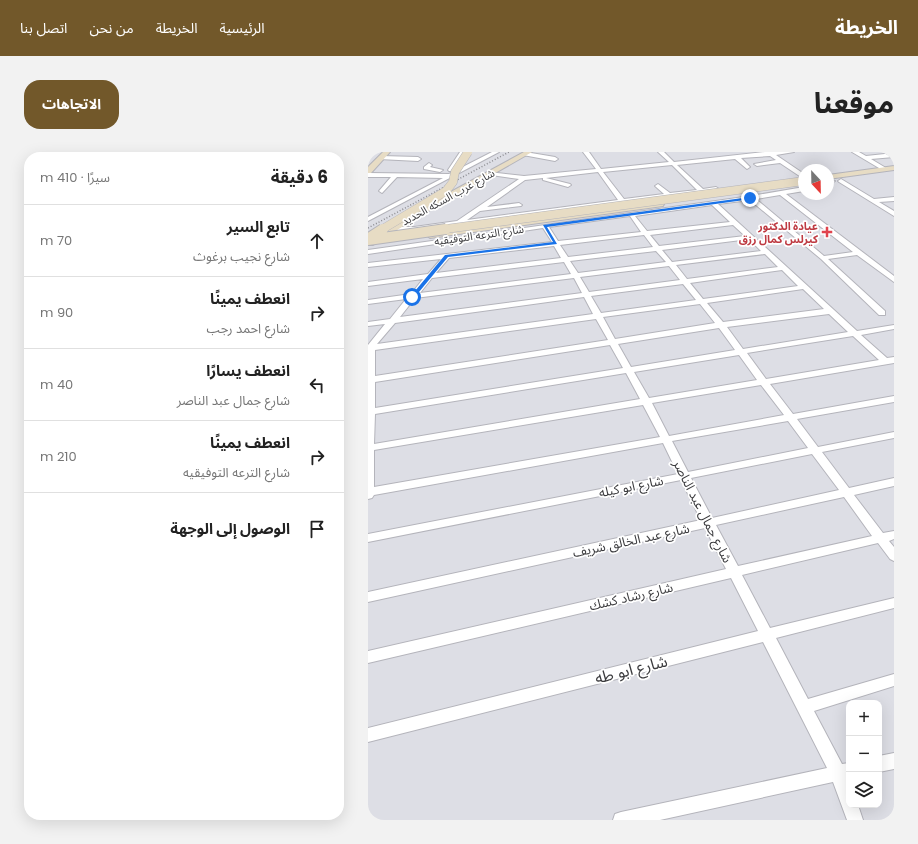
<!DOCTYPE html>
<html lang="ar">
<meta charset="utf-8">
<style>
:root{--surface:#fff;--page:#f2f2f2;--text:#222;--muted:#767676;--line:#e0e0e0;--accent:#72582a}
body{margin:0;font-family:Poppins,"Noto Sans Arabic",sans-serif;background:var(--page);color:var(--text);direction:rtl}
.controls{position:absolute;right:12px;bottom:12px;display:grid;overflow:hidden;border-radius:8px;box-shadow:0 4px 16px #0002}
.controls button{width:36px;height:36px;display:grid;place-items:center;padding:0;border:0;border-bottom:1px solid var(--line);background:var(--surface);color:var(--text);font:20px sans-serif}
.compass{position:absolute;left:430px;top:12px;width:36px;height:36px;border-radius:50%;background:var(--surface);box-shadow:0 4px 16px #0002;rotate:158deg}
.stop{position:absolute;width:12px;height:12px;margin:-9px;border:3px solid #1a73e8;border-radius:50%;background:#fff}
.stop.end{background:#1a73e8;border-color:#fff;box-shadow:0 1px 4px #0008}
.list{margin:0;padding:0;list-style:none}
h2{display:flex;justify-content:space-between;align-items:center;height:52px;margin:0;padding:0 16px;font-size:17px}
h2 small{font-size:13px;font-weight:400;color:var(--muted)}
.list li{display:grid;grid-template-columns:26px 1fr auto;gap:12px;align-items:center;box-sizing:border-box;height:72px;padding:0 16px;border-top:1px solid var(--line)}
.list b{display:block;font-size:15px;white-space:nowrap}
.list p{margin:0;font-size:13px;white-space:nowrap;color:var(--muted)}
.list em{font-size:13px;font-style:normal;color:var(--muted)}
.icon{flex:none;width:22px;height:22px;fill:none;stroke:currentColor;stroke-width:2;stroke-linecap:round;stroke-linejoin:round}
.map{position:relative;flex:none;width:526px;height:668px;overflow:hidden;direction:ltr;border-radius:16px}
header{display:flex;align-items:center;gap:24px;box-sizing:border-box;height:56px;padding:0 20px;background:var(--accent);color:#fff}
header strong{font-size:19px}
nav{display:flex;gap:22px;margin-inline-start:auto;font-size:14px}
.intro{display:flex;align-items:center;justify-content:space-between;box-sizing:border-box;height:96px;padding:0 24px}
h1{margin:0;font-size:28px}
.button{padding:10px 18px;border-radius:16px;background:var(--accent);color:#fff;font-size:14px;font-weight:700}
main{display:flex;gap:24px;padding:0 24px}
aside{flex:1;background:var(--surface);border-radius:16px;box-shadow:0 4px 16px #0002}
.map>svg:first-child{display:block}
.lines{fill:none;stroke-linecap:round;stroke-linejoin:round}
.street-casing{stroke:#b4b4bb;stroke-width:2}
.secondary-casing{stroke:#b4b4bb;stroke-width:2}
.street{fill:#fff;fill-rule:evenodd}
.secondary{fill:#e7dcc4;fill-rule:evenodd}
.rail{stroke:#8c8c91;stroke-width:1.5;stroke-dasharray:1 2;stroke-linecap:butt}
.secondary-bridge-far1-casing{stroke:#b4b4bb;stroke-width:9;stroke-linecap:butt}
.secondary-bridge-casing{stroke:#b4b4bb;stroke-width:12;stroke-linecap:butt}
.secondary-bridge-far1{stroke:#e7dcc4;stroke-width:8}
.secondary-bridge{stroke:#e7dcc4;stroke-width:10}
.route{fill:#1a73e8}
.health-dot{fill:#e0444e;stroke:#fff;stroke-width:1.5}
.labels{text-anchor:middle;stroke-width:3.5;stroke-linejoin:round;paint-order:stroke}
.far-street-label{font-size:11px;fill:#3b3b3e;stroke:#fff}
.far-health-label{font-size:11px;font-weight:bold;fill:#be3a42;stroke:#fff;text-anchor:end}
.street-label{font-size:13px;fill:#3b3b3e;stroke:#fff}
.near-street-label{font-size:16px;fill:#3b3b3e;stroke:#fff}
</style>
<header>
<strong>الخريطة</strong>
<nav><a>الرئيسية</a><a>الخريطة</a><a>من نحن</a><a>اتصل بنا</a></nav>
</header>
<div class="intro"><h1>موقعنا</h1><a class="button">الاتجاهات</a></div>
<main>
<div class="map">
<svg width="526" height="668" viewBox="0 0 526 668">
<rect width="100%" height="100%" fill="#dddee5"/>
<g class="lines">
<defs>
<path id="street" d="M92,0H98L85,19H81L80,18Z
M124,0H131L0,69V65L75,26L29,25L14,41L11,39L23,25H0V21L81,22Z
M157,0L187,5L190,7L187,9L155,3L154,2Z
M215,0H221L233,17L301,10L290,0H296L306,10L397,0H426L408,3L436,22V27L412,11L389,14L386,12L408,8L402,4L373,6L382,15L379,17L367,7L309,13L335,37L348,35L351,37L334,41L46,79H24L21,77L24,75H46L89,69L151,27L123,23L121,22V20L156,24L228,17ZM304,13L329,38L302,41L290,32L287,34L296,42L256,47L235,20ZM230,20L250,48L99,68L112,59L153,54L154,53L151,51L119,55L157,28L175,26V28L200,35L203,33L202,32L178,26Z
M484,0H491L498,4L526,1V5L503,7L518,16V18L516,19Z
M13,4L50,5L53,7L50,9L11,7V5Z
M61,11L64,13L62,15L75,18L72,20L56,17V15Z
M473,27L506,47L526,45V49L511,50L526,59V64L471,30L470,29Z
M462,28L467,29L460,33V29Z
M436,35V39L418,42L526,124V130L489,103L460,107L517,159V163H511L453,107L382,48L350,52L489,179L526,173V177L493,183L519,206L526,205V211L402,232L425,262L526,244V250L429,267L450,295L526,280V286L454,300L481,336L526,326V334L486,343L515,381L526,379V387L521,389L526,395V409L522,407L510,391L374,423L402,476L526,446V456L408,486L440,547L526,522V534L446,559L474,612L481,611V653H490L495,668H479L465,630L292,668H245L247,662L253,660L459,616L395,490L0,590V576L390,479L363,426L0,511V499L358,417L337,376L0,450V440L333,368L313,328L0,390V382L310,322L295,291L6,343L4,346L0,347V193L17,172L0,174V170L22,167L38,147L0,152V148L43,142L55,127L0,134V130L60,122L73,107L0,115V111L184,90L175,76L0,102V98L383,44ZM412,43L485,100L456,104L388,47ZM344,53L362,70L279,79L267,64ZM262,64L273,80L190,89L181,75ZM365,73L377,84L291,94L282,83ZM276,83L285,95L200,105L192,93ZM381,87L393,99L304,110L294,98ZM186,94L193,106L68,121L81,106ZM288,99L298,110L210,121L202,109ZM397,102L410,115L319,127L308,113ZM196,110L203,122L52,141L64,126ZM301,114L312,128L221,140L212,125ZM414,118L430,134L335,147L322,131ZM206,126L214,141L32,165L47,146ZM315,132L328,148L233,161L223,144ZM435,137L456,157L355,170L339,151ZM216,145L225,162L9,192L27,171ZM332,152L347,171L247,187L235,165ZM461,162L480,180L375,197L359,175ZM228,167L240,188L7,224V198ZM351,176L367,198L263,215L250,192ZM485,184L511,208L398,227L379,201ZM242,193L255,216L7,256V230ZM371,203L389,228L281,246L266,220ZM258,221L272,247L6,292L7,262ZM393,233L416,263L301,284L284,251ZM275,253L292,285L6,335V298ZM420,269L440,296L320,320L304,289ZM444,302L471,338L344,366L323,326ZM476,345L504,384L370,414L348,373Z
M526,601V617L511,620V604Z"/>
<path id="secondary" d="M15,0H22L3,21H0V15Z
M156,0H164L50,65L5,93H0V88L44,61Z
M526,14V18L460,27V23Z
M292,50L296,52L295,54L62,86L58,83L62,80Z"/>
</defs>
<!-- street casing -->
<use href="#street" class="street-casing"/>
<!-- secondary casing -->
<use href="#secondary" class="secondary-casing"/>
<!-- street -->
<use href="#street" class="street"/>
<!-- secondary -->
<use href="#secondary" class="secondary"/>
<!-- rail -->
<path class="rail" d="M0,76L141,0"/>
<defs>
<path id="secondary-bridge-far1" d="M13,78L78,39L85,30L87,20L100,0
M70,78L436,29"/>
<path id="secondary-bridge" d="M1,86L15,77
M0,88L78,77"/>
</defs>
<!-- secondary-bridge-far1 casing -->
<use href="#secondary-bridge-far1" class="secondary-bridge-far1-casing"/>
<!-- secondary-bridge casing -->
<use href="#secondary-bridge" class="secondary-bridge-casing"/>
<!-- secondary-bridge-far1 -->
<use href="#secondary-bridge-far1" class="secondary-bridge-far1"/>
<!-- secondary-bridge -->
<use href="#secondary-bridge" class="secondary-bridge"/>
</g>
<!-- route -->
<path class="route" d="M382,45L384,47L179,75L189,92L80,105L46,146L42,145L77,103L185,90L175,73Z"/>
<!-- markers -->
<path class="health-dot" d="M457 74h4v4h4v4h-4v4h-4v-4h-4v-4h4z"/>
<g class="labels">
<!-- far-street labels -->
<g class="far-street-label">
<text transform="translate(80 45) rotate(-29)" y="4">شارع غرب السكه الحديد</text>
<text transform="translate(111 83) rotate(-8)" y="4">شارع الترعه التوفيقيه</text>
</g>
<!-- far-health labels -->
<g class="far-health-label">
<text x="450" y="78">عيادة الدكتور<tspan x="450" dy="13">كيرلس كمال رزق</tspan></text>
</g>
<!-- street labels -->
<g class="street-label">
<text transform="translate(263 334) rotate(-11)" y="5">شارع ابو كيله</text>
<text transform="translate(335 359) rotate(63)" y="5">شارع جمال عبد الناصر</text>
<text transform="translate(263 388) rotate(-12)" y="5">شارع عبد الخالق شريف</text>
<text transform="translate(263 444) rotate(-13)" y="5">شارع رشاد كشك</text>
</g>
<!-- near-street labels -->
<g class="near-street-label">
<text transform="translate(263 517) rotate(-14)" y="6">شارع ابو طه</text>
</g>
</g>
</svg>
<div class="controls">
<button>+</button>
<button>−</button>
<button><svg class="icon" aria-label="layers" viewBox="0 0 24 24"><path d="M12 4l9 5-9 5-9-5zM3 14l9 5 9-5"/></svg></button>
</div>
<svg class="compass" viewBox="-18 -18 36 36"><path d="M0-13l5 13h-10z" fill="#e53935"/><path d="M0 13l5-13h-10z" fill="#767676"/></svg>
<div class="stop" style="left:44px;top:145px"></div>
<div class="stop end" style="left:382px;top:46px"></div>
</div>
<aside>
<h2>6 دقيقة<small>سيرًا · 410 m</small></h2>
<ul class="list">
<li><svg class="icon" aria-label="ahead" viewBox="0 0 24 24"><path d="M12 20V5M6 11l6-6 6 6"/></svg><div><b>تابع السير</b><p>شارع نجيب برغوث</p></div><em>70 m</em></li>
<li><svg class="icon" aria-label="right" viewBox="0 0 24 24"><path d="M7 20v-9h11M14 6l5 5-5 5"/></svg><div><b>انعطف يمينًا</b><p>شارع احمد رجب</p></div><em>90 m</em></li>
<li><svg class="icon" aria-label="left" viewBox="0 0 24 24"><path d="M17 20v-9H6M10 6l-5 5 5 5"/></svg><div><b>انعطف يسارًا</b><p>شارع جمال عبد الناصر</p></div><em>40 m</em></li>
<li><svg class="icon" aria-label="right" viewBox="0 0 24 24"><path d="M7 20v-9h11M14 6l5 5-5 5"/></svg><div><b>انعطف يمينًا</b><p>شارع الترعه التوفيقيه</p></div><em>210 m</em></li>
<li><svg class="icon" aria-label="arrive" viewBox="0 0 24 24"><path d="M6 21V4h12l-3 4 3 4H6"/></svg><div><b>الوصول إلى الوجهة</b></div></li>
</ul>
</aside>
</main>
